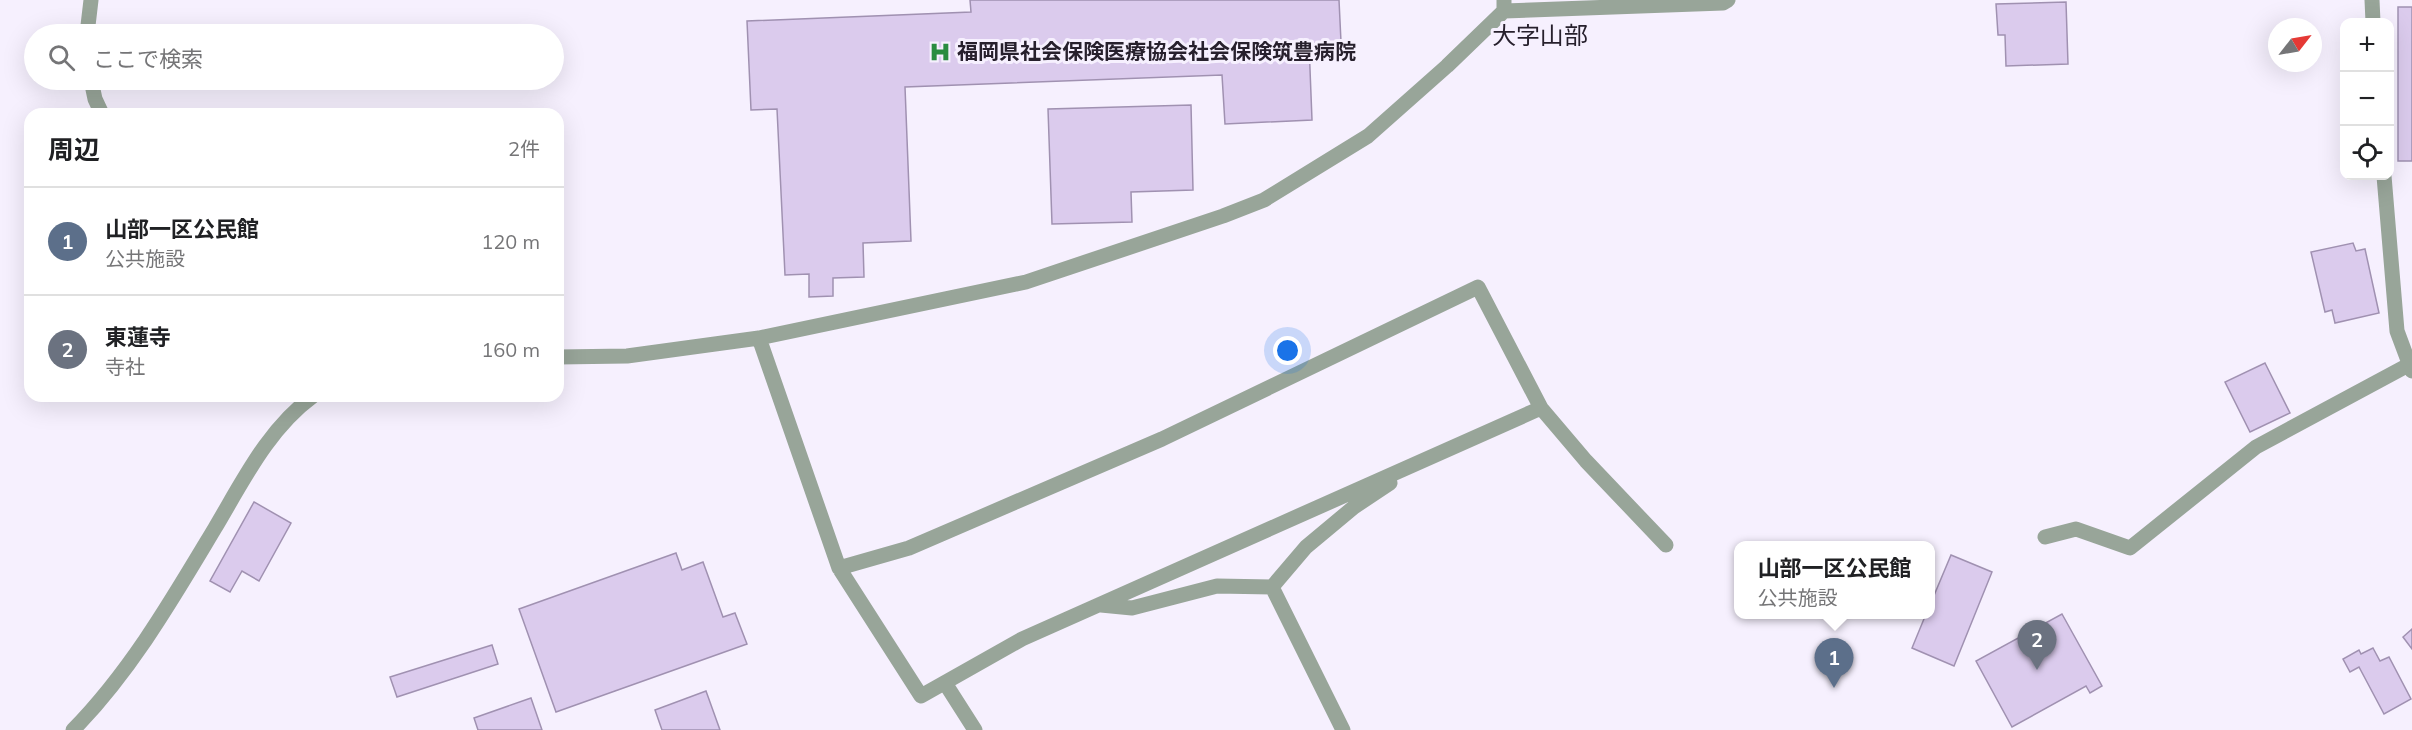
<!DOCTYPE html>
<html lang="ja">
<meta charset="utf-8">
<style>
:root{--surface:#fff;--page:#f2f2f2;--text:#202124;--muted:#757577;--line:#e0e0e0;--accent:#2a8c40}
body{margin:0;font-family:Mulish,"Noto Sans JP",sans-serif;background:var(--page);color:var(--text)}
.controls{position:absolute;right:18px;top:18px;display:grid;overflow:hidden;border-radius:12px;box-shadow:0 6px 24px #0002}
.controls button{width:54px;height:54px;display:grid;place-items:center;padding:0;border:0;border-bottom:2px solid var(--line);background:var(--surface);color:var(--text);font:30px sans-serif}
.compass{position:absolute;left:2268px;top:18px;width:54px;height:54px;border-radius:50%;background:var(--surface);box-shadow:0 6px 24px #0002;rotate:59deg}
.you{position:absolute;left:1288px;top:351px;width:21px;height:21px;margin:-15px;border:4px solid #fff;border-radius:50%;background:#1a73e8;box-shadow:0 0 0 9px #1a73e833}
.badge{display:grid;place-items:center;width:39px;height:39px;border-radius:50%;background:var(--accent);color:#fff;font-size:20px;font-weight:700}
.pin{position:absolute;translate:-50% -50px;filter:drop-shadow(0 2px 3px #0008)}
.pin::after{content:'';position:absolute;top:32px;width:21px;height:18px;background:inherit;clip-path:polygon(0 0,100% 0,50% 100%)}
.popup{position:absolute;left:1734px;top:541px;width:201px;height:78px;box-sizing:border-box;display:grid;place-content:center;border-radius:12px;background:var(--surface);filter:drop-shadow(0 2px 4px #0005);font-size:20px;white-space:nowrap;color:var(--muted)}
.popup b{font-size:22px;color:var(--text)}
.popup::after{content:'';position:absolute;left:50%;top:100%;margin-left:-12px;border:12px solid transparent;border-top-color:var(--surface)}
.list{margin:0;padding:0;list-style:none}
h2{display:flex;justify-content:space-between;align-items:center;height:78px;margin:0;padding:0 24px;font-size:26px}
h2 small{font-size:20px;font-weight:400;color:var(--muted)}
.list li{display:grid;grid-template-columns:39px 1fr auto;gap:18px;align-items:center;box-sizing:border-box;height:108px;padding:0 24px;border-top:2px solid var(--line)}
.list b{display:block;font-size:22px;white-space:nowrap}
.list p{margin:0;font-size:20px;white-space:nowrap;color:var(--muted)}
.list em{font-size:20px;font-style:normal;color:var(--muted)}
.icon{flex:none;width:33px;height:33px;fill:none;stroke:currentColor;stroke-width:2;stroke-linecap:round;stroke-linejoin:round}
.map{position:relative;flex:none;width:2412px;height:730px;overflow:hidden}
.search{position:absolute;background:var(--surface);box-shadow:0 6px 24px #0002;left:24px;top:24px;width:540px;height:66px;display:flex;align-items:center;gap:15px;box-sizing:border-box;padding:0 21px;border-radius:33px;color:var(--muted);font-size:22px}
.panel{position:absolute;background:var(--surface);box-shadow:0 6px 24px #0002;left:24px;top:108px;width:540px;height:294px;border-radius:18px}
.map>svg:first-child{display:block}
.building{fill:#dbcbed;stroke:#a091b1;stroke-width:1.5}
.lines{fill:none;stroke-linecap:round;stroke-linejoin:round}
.minor{stroke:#98a599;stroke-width:15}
.labels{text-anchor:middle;stroke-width:6;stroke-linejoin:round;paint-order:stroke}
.poi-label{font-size:21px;font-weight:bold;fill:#27202d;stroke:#f6f0fe;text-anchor:start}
.quarter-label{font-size:24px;fill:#27202d;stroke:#f6f0fe}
</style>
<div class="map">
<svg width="2412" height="730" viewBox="0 0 2412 730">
<rect width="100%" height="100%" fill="#f6f0fe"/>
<!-- building -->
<path class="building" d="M970,0H1339L1341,42L1309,44L1312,120L1225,124L1222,75L905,87L911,241L863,243L864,277L833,278V296L809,297V274L785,275L777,109L751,110L747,21L971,12Z
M2066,2L2068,64L2006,66L2005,35H1998L1996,4Z
M2398,7H2412V161H2398Z
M1191,105L1193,190L1131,192L1132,222L1052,224L1048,109Z
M2353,243L2356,251L2365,249L2379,313L2335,323L2332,310L2325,312L2311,252Z
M2265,363L2290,413L2250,432L2225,382Z
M254,502L291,523L259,581L242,571L230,592L210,581Z
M676,553L682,570L703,562L723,617L735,613L747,644L556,712L519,609Z
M1951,555L1992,572L1954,666L1912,648L1926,614H1930V605Z
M2062,614L2102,686L2090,693L2086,686L2012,727L1976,661Z
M2412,629V649L2403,637Z
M492,645L498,664L397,697L390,677Z
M2373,648L2380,661L2389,657L2411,699L2384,714L2359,667L2350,672L2343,659L2359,650L2361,654Z
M706,691L720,730H662L655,710Z
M531,698L542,730H478L474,718Z"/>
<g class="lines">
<!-- minor -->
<path class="minor" d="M2372,0L2373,22
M1504,11L1723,3L1728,0
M87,34L91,0
M91,80L95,99L102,114
M2384,176L2397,331L2412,371
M759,338L839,568L921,696L1022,639L1541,408L1478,287L1162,439L909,548L839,568
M558,357L627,356L759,338L1026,282L1223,216L1264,200L1368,136L1447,66L1504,11V0
M1541,408L1586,461L1666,545
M2045,537L2076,529L2130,548L2256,447L2412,363
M1101,605L1132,608L1217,586L1272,587
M945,683L975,730
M73,730C131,671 173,598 215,528C243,481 268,429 313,396
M1343,730L1272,587L1306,547L1354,507L1390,483"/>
</g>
<!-- icons -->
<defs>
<symbol id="hospital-bare" viewBox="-9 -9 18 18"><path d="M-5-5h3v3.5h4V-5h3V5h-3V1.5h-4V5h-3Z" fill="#2a8c40" stroke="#f6f0fe" stroke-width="2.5" paint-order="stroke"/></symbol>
</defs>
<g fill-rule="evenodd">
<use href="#hospital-bare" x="925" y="37" width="30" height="30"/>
</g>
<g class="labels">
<!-- poi labels -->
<g class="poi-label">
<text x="957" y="59">福岡県社会保険医療協会社会保険筑豊病院</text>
</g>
<!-- quarter labels -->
<g class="quarter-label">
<text x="1540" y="44">大字山部</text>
</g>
</g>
</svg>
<div class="controls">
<button>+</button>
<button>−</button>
<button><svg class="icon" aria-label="locate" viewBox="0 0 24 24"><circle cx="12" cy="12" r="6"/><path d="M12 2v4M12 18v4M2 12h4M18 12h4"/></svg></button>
</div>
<svg class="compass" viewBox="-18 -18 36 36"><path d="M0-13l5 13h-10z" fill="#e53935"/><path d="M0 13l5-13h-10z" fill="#757577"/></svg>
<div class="you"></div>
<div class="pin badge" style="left:1834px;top:688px;background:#5c6f8a">1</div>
<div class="popup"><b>山部一区公民館</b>公共施設</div>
<div class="pin badge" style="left:2037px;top:670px;background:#6b7280">2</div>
<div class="search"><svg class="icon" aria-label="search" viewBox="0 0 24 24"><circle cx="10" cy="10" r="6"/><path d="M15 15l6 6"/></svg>ここで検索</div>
<section class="panel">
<h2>周辺<small>2件</small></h2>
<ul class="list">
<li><span class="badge" style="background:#5c6f8a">1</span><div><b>山部一区公民館</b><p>公共施設</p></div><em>120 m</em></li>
<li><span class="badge" style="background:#6b7280">2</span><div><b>東蓮寺</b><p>寺社</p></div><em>160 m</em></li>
</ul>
</section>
</div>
